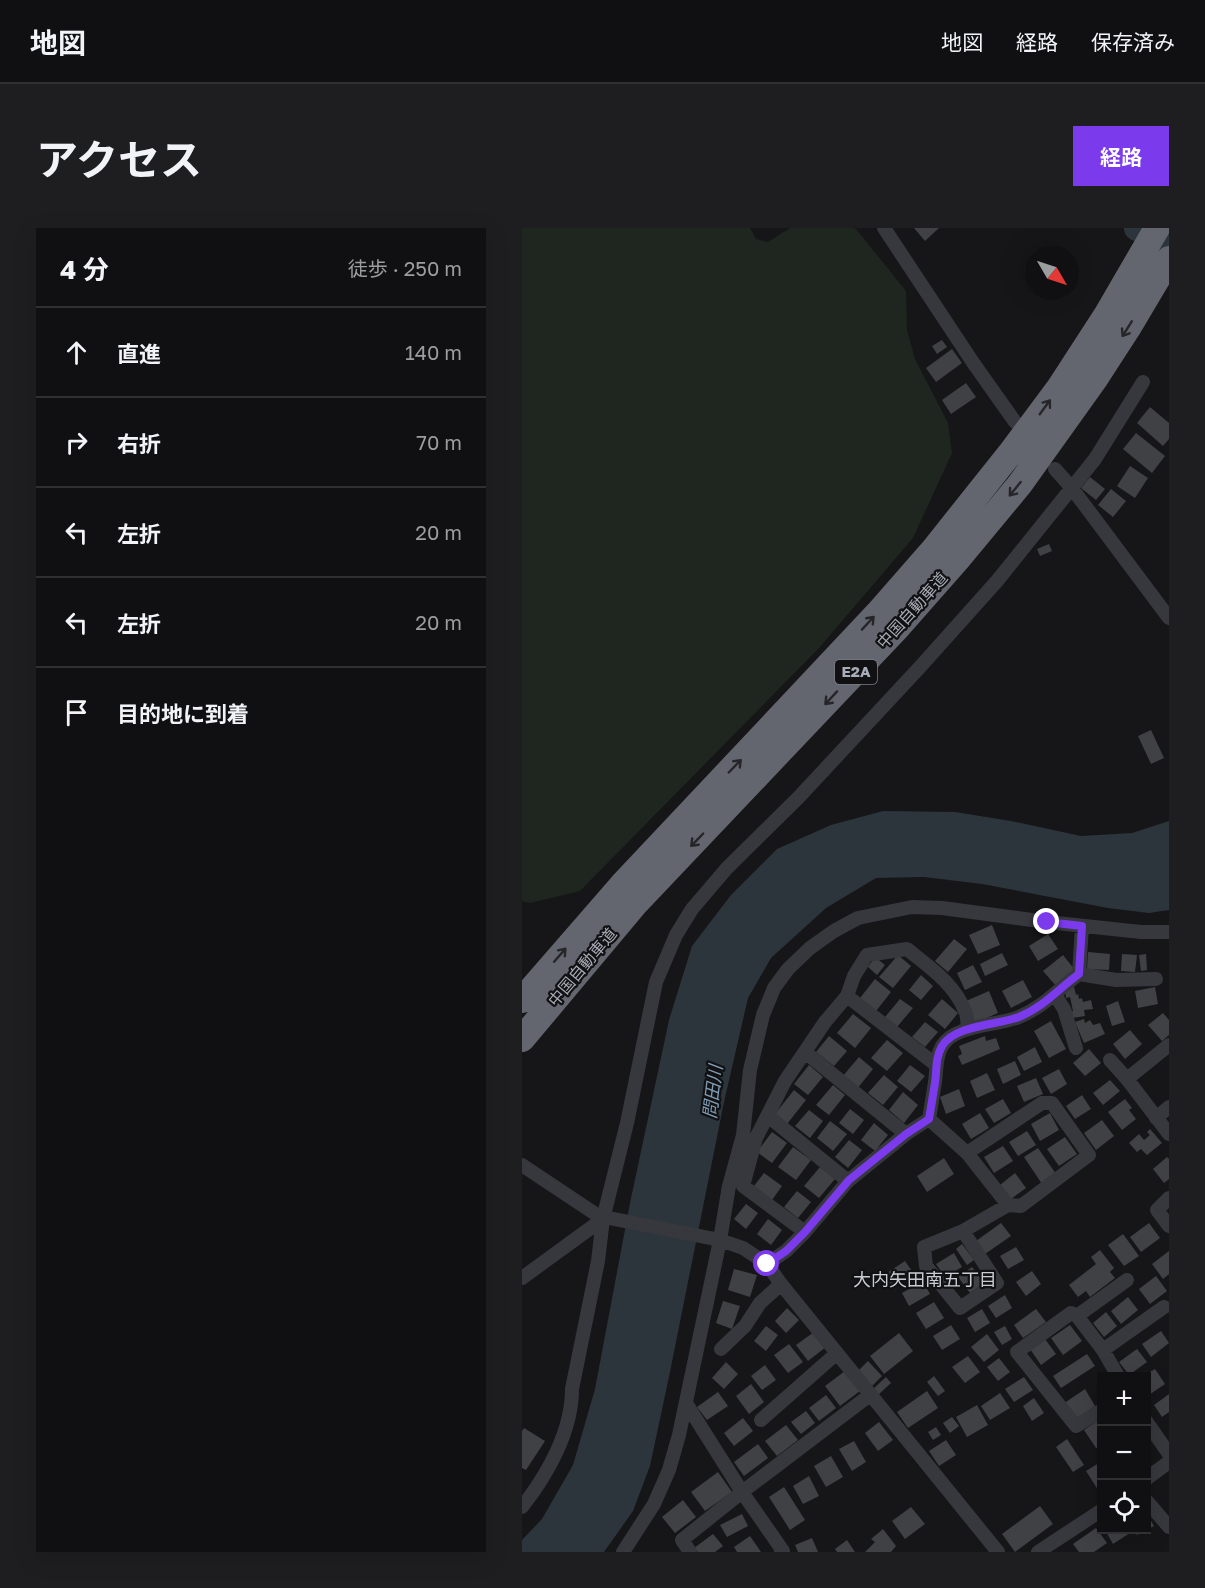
<!DOCTYPE html>
<html lang="ja">
<meta charset="utf-8">
<style>
:root{--surface:#101012;--page:#1e1e20;--text:#f1f3f6;--muted:#9c9d9f;--line:#303032;--accent:#7c3aed}
body{margin:0;font-family:"Golos Text","Noto Sans JP",sans-serif;background:var(--page);color:var(--text)}
.controls{position:absolute;right:18px;bottom:18px;display:grid;overflow:hidden;border-radius:0px;box-shadow:0 6px 24px #0002}
.controls button{width:54px;height:54px;display:grid;place-items:center;padding:0;border:0;border-bottom:2px solid var(--line);background:var(--surface);color:var(--text);font:30px sans-serif}
.compass{position:absolute;left:503px;top:18px;width:54px;height:54px;border-radius:50%;background:var(--surface);box-shadow:0 6px 24px #0002;rotate:129deg}
.stop{position:absolute;width:18px;height:18px;margin:-14px;border:4px solid #7c3aed;border-radius:50%;background:#fff}
.stop.end{background:#7c3aed;border-color:#fff;box-shadow:0 2px 6px #0008}
.list{margin:0;padding:0;list-style:none}
h2{display:flex;justify-content:space-between;align-items:center;height:78px;margin:0;padding:0 24px;font-size:26px}
h2 small{font-size:20px;font-weight:400;color:var(--muted)}
.list li{display:grid;grid-template-columns:39px 1fr auto;gap:18px;align-items:center;box-sizing:border-box;height:90px;padding:0 24px;border-top:2px solid var(--line)}
.list b{display:block;font-size:22px;white-space:nowrap}
.list em{font-size:20px;font-style:normal;color:var(--muted)}
.icon{flex:none;width:33px;height:33px;fill:none;stroke:currentColor;stroke-width:2;stroke-linecap:round;stroke-linejoin:round}
.map{position:relative;flex:none;width:647px;height:1324px;overflow:hidden;border-radius:0px}
header{display:flex;align-items:center;gap:36px;box-sizing:border-box;height:84px;padding:0 30px;background:var(--surface);border-bottom:2px solid var(--line)}
header strong{font-size:28px}
nav{display:flex;gap:33px;margin-inline-start:auto;font-size:21px}
.intro{display:flex;align-items:center;justify-content:space-between;box-sizing:border-box;height:144px;padding:0 36px}
h1{margin:0;font-size:42px}
.button{padding:15px 27px;border-radius:0px;background:var(--accent);color:#fff;font-size:21px;font-weight:700}
main{display:flex;gap:36px;padding:0 36px}
aside{flex:1;background:var(--surface);border-radius:0px;box-shadow:0 6px 24px #0002}
.map>svg:first-child{display:block}
.green{fill:#1e261f}
.water{fill:#2c353c}
.lines{fill:none;stroke-linecap:round;stroke-linejoin:round}
.river{stroke:#2c353c;stroke-width:26}
.building{fill:#404145}
.street{stroke:#37383d;stroke-width:14}
.highway{stroke:#63666e;stroke-width:26}
.oneway{stroke:#26262a}
.route{stroke:#7c3aed;stroke-width:8}
.labels{text-anchor:middle;stroke-width:4.5;stroke-linejoin:round;paint-order:stroke}
.shield{fill:#111113;stroke:#7b7e86;stroke-width:1.5}
.shield-label{font-size:15px;font-weight:bold;fill:#a8adb8}
.street-label{font-size:16px;fill:#a8adb8;stroke:#111113}
.water-label{font-size:18px;font-style:italic;fill:#7f9bb3;stroke:#111113}
.neighbourhood-label{font-size:18px;fill:#c9ccd4;stroke:#111113}
</style>
<header>
<strong>地図</strong>
<nav><a>地図</a><a>経路</a><a>保存済み</a></nav>
</header>
<div class="intro"><h1>アクセス</h1><a class="button">経路</a></div>
<main>
<aside>
<h2>4 分<small>徒歩 · 250 m</small></h2>
<ul class="list">
<li><svg class="icon" aria-label="ahead" viewBox="0 0 24 24"><path d="M12 20V5M6 11l6-6 6 6"/></svg><div><b>直進</b></div><em>140 m</em></li>
<li><svg class="icon" aria-label="right" viewBox="0 0 24 24"><path d="M7 20v-9h11M14 6l5 5-5 5"/></svg><div><b>右折</b></div><em>70 m</em></li>
<li><svg class="icon" aria-label="left" viewBox="0 0 24 24"><path d="M17 20v-9H6M10 6l-5 5 5 5"/></svg><div><b>左折</b></div><em>20 m</em></li>
<li><svg class="icon" aria-label="left" viewBox="0 0 24 24"><path d="M17 20v-9H6M10 6l-5 5 5 5"/></svg><div><b>左折</b></div><em>20 m</em></li>
<li><svg class="icon" aria-label="arrive" viewBox="0 0 24 24"><path d="M6 21V4h12l-3 4 3 4H6"/></svg><div><b>目的地に到着</b></div></li>
</ul>
</aside>
<div class="map">
<svg width="647" height="1324" viewBox="0 0 647 1324">
<rect width="100%" height="100%" fill="#161618"/>
<!-- green -->
<path class="green" d="M0,0H228L234,11L246,14L268,0H332L334,1L384,63L385,102L393,131L426,195L430,225L391,310L297,420L58,663L8,675L0,673Z"/>
<!-- water -->
<path class="water" d="M361,583L433,584L489,593L559,608L610,605L647,593V682L627,685L586,680L460,656L402,649L354,650L304,680L249,730L226,770L202,874L148,1144L128,1238L111,1283L82,1324H0V1312L20,1291L51,1237L73,1161L108,975L147,792L170,718L209,667L255,621L309,597Z"/>
<g class="lines">
<!-- river -->
<path class="river" d="M615,0L647,15"/>
</g>
<!-- building -->
<path class="building" d="M392,0H417L403,13Z
M420,112L425,119L415,126L410,118Z
M430,121L440,135L414,154L404,140Z
M444,155L454,169L429,186L420,172Z
M628,179L647,195V211L641,218L615,195Z
M614,205L643,228L630,245L601,221Z
M608,238L626,250L613,270L595,258Z
M568,249L583,261L574,272L559,260Z
M589,261L604,273L591,289L576,277Z
M527,316L530,323L518,328L515,321Z
M629,502L642,530L629,536L616,508Z
M470,697L478,717L456,726L447,707Z
M526,706L536,721L516,733L507,718Z
M432,711L445,721L426,744L413,733Z
M566,724L588,726L587,742L565,741Z
M480,725L486,737L463,748L458,736Z
M600,726L615,727L613,744L599,743Z
M624,726L625,742L619,743L617,727Z
M376,727L389,738L371,760L357,749Z
M541,727L553,742L534,758L521,743Z
M353,729L363,737L355,747L346,739Z
M451,737L460,754L443,762L435,745Z
M399,747L411,758L399,772L387,762Z
M353,751L369,764L354,783L338,770Z
M501,752L510,769L489,780L480,763Z
M552,759L554,767L556,766L557,771L560,770L561,774L569,772L571,781L562,782L563,788L550,790L549,784L551,783L548,769L544,770L543,761Z
M633,759L636,776L616,780L613,763Z
M467,763L476,785L453,795L444,773Z
M378,771L391,780L375,799L363,789Z
M420,771L436,785L423,801L406,787Z
M596,773L603,794L590,798L584,778Z
M641,785L647,792V807L640,813L626,797Z
M331,786L349,800L333,820L315,805Z
M562,791L563,795L568,792L571,797L578,795L583,806L562,815L553,794Z
M529,793L544,821L527,830L512,803Z
M403,794L416,804L403,819L390,809Z
M608,802L620,816L603,831L591,816Z
M307,808L325,823L312,838L294,824Z
M463,808L464,813L474,810L478,821L440,837L436,828L440,826L437,818Z
M365,812L381,825L365,843L349,830Z
M513,819L520,834L502,843L495,829Z
M567,821L579,835L563,848L551,835Z
M337,829L351,841L335,861L320,849Z
M493,833L499,847L481,856L475,841Z
M287,837L301,849L286,867L272,856Z
M388,837L403,848L389,864L375,853Z
M537,841L545,856L529,866L520,850Z
M465,845L473,862L455,870L448,853Z
M362,847L376,859L361,877L346,865Z
M514,850L521,866L502,874L495,858Z
M588,852L598,863L581,877L571,865Z
M311,857L323,867L307,887L294,877Z
M437,861L443,878L424,886L418,869Z
M272,862L284,872L265,896L253,886Z
M381,864L396,877L382,895L367,882Z
M560,867L569,881L553,891L544,878Z
M481,871L489,885L472,895L463,881Z
M603,871L610,880L607,882L614,891L600,902L586,884Z
M328,881L342,892L331,906L317,895Z
M287,882L301,893L288,910L273,898Z
M458,885L467,900L449,911L440,896Z
M528,885L537,902L518,913L509,896Z
M580,892L592,908L574,922L562,905Z
M308,893L325,906L311,923L295,910Z
M352,895L366,907L353,923L339,912Z
M628,901L640,915L625,927L619,921L615,924L607,915L617,906L622,912L628,907L625,904Z
M505,903L514,917L496,928L487,914Z
M250,904L265,915L250,935L235,924Z
M543,909L555,926L537,938L525,921Z
M327,912L340,922L326,940L313,929Z
M481,918L491,933L472,945L462,929Z
M271,919L289,932L274,952L256,939Z
M516,920L534,946L520,956L502,929Z
M645,929L647,931V951L642,955L631,941Z
M422,930L432,946L405,964L395,948Z
M298,939L313,951L297,970L282,958Z
M242,945L260,958L250,972L232,958Z
M493,945L504,960L489,971L478,957Z
M275,963L289,974L276,990L262,979Z
M224,976L236,985L224,1001L212,991Z
M246,991L260,1002L249,1017L235,1006Z
M479,995L489,1008L463,1026L454,1013Z
M627,995L638,1010L619,1024L608,1009Z
M601,1006L617,1028L602,1038L586,1017Z
M440,1016L452,1032L445,1037L434,1021Z
M494,1019L502,1032L486,1041L478,1028Z
M578,1022L592,1040L588,1044L593,1050L568,1069L564,1063L556,1069L547,1057L574,1036L569,1029Z
M647,1023V1046L641,1051L630,1036Z
M432,1025L440,1039L423,1049L414,1036Z
M383,1033L392,1046L372,1060L362,1047Z
M450,1039L462,1055L448,1065L436,1049Z
M212,1041L235,1047L228,1069L206,1062Z
M510,1043L519,1056L504,1068L494,1054Z
M634,1048L645,1063L628,1076L617,1061Z
M401,1053L408,1066L387,1078L380,1065Z
M483,1067L490,1080L474,1090L466,1078Z
M606,1069L616,1082L599,1096L589,1083Z
M201,1073L218,1078L210,1101L194,1095Z
M412,1074L422,1090L404,1101L394,1085Z
M265,1080L277,1092L264,1105L253,1093Z
M460,1081L468,1095L453,1104L445,1090Z
M514,1081L524,1094L501,1110L492,1097Z
M584,1084L595,1098L582,1109L571,1095Z
M429,1097L438,1111L420,1122L411,1108Z
M548,1097L560,1113L541,1127L529,1110Z
M244,1098L256,1107L244,1123L232,1113Z
M483,1098L490,1111L480,1117L472,1104Z
M639,1103L647,1115L629,1129L620,1116Z
M292,1104L304,1119L286,1133L274,1117Z
M377,1105L391,1123L362,1146L348,1128Z
M465,1106L477,1122L462,1134L449,1119Z
M523,1111L534,1126L519,1137L508,1121Z
M267,1116L281,1134L266,1145L252,1127Z
M615,1121L625,1134L607,1147L597,1134Z
M565,1126L573,1138L539,1160L531,1148Z
M446,1128L458,1144L443,1155L430,1139Z
M477,1130L488,1144L476,1153L465,1139Z
M346,1133L360,1148L350,1158L335,1144Z
M204,1134L216,1146L202,1161L190,1150Z
M243,1137L254,1152L240,1162L229,1148Z
M633,1141L643,1156L624,1169V1148H621Z
M323,1143L338,1163L318,1178L303,1158Z
M412,1148L423,1163L416,1168L405,1154Z
M364,1149L369,1155L356,1167L351,1161Z
M502,1149L511,1162L492,1174L483,1161Z
M229,1156L242,1174L227,1186L214,1168Z
M563,1161L573,1178L552,1192L541,1176Z
M405,1163L416,1180L386,1200L375,1184Z
M196,1164L206,1178L185,1192L175,1179Z
M478,1165L488,1180L468,1192L459,1178Z
M647,1166V1184L640,1189L632,1177Z
M304,1167L314,1180L297,1193L287,1180Z
M512,1170L522,1185L510,1193L501,1178Z
M455,1177L466,1197L445,1209L434,1189Z
M284,1183L293,1195L279,1206L269,1194Z
M430,1189L437,1198L428,1205L421,1195Z
M221,1190L231,1203L212,1218L202,1205Z
M580,1190V1217L574,1220L562,1202Z
M357,1194L371,1212L356,1223L343,1205Z
M264,1197L276,1212L255,1228L243,1213Z
M414,1199L419,1207L411,1212L406,1204Z
M2,1200L23,1213L4,1242L0,1240V1203Z
M545,1211L562,1237L551,1244L534,1219Z
M424,1212L434,1227L417,1238L407,1223Z
M332,1213L344,1234L330,1243L317,1221Z
M236,1216L246,1230L222,1248L212,1234Z
M309,1228L321,1249L304,1259L292,1238Z
M580,1233V1264L578,1265L564,1243Z
M196,1244L210,1264L183,1283L169,1264Z
M287,1248L297,1268L281,1276L271,1258Z
M262,1259L283,1292L268,1302L247,1269Z
M161,1272L174,1289L153,1305L140,1289Z
M518,1278L531,1296L493,1324L480,1306Z
M389,1279L403,1296L383,1311L370,1293Z
M624,1284L632,1298L615,1307L612,1302H624Z
M220,1286L226,1298L205,1309L198,1297Z
M574,1300L585,1315L572,1324H557L551,1316Z
M361,1301L374,1318L369,1324H343L353,1314L349,1311Z
M583,1302H606L608,1305L591,1316Z
M191,1306L201,1318L193,1324H176L172,1320Z
M228,1308L239,1324H215L212,1319Z
M290,1310L296,1324H276L273,1317Z
M325,1312L333,1324H315L313,1321Z"/>
<g class="lines">
<!-- street -->
<path class="street" d="M362,0L452,136L493,194
M533,241L549,259L647,390
M557,746L560,698
M533,767L542,781L554,820
M325,768L413,836
M647,817L605,851L647,906
M283,824L384,906
M588,832L605,851
M246,888L326,953
M634,890L647,879
M407,891L445,925L486,977L441,1003L402,1019L404,1038L438,1080L475,1055L441,1003
M445,925L520,875H530L567,927L499,978L486,977
M0,937L81,991
M647,970L635,982L647,998
M283,1004L221,958L234,910L263,853L303,794L325,768L332,748L345,727L385,721C407,739 432,755 443,783C446,788 445,795 446,801
M245,1036L264,1023L283,1004L326,953L384,906L407,891C409,879 411,867 413,854C415,841 413,831 420,818C433,796 475,798 497,789C523,778 536,761 557,746L594,752L634,751
M0,1050L81,991L87,990L198,1012L221,1020L245,1036L259,1056L476,1324
M555,1088L605,1052
M199,1121L223,1098L238,1075L259,1056
M581,1122L642,1079
M164,1175L220,1264L261,1323L259,1324
M580,1182L554,1198L495,1124L549,1085L555,1088L581,1122L596,1148
M239,1192L315,1125
M624,1193L647,1226
M624,1251L647,1234
M624,1272L647,1299
M0,1279C26,1246 50,1203 50,1161L76,1033L81,991L105,895L134,754L154,707L170,681L205,640L276,570L398,439L475,353L573,231L621,154
M101,1324L132,1276L147,1242L157,1207L198,1012L207,958L221,907L228,842L241,787L252,760L266,741L288,720L312,703L336,690L390,679L420,680L525,694L619,704H647
M168,1324L160,1312L220,1264L348,1167
M516,1324L580,1282"/>
<!-- highway -->
<path class="highway" d="M0,772L100,657L356,385L412,321L490,223L537,160L585,86L635,0
M0,811L114,675L376,399L435,332L498,256L573,151L606,100L647,31"/>
</g>
<!-- one-way arrows -->
<defs><path id="oneway-shaft" d="M-6 0H5M1.5-3L5.5 0L1.5 3" fill="none" stroke-width="1.6" stroke-linecap="round" stroke-linejoin="round" transform="scale(1.5)"/></defs>
<g class="oneway">
<use href="#oneway-shaft" transform="translate(605 101) rotate(122)"/>
<use href="#oneway-shaft" transform="translate(523 179) rotate(-54)"/>
<use href="#oneway-shaft" transform="translate(493 261) rotate(129)"/>
<use href="#oneway-shaft" transform="translate(346 395) rotate(-47)"/>
<use href="#oneway-shaft" transform="translate(309 470) rotate(133)"/>
<use href="#oneway-shaft" transform="translate(213 538) rotate(-46)"/>
<use href="#oneway-shaft" transform="translate(175 612) rotate(134)"/>
<use href="#oneway-shaft" transform="translate(38 727) rotate(-49)"/>
</g>
<g class="lines">
<!-- route -->
<path class="route" d="M245,1036L264,1023L283,1004L327,952L384,906L407,891C409,879 411,867 413,855C415,841 413,831 420,818C433,797 475,797 497,789C523,778 536,761 557,746L560,698L525,694"/>
</g>
<g class="labels">
<!-- shield labels -->
<rect class="shield" x="313" y="432" width="42" height="24" rx="4.5"/>
<g class="shield-label">
<text x="334" y="449">E2A</text>
</g>
<!-- street labels -->
<g class="street-label">
<text transform="translate(390 382) rotate(-48)" y="6">中国自動車道</text>
<text transform="translate(60 739) rotate(-50)" y="6">中国自動車道</text>
</g>
<!-- water labels -->
<g class="water-label">
<text transform="translate(191 864) rotate(-83)" y="6">問田川</text>
</g>
<!-- neighbourhood labels -->
<g class="neighbourhood-label">
<text x="403" y="1058">大内矢田南五丁目</text>
</g>
</g>
</svg>
<div class="controls">
<button>+</button>
<button>−</button>
<button><svg class="icon" aria-label="locate" viewBox="0 0 24 24"><circle cx="12" cy="12" r="6"/><path d="M12 2v4M12 18v4M2 12h4M18 12h4"/></svg></button>
</div>
<svg class="compass" viewBox="-18 -18 36 36"><path d="M0-13l5 13h-10z" fill="#e53935"/><path d="M0 13l5-13h-10z" fill="#9c9d9f"/></svg>
<div class="stop" style="left:245px;top:1036px"></div>
<div class="stop end" style="left:525px;top:694px"></div>
</div>
</main>
